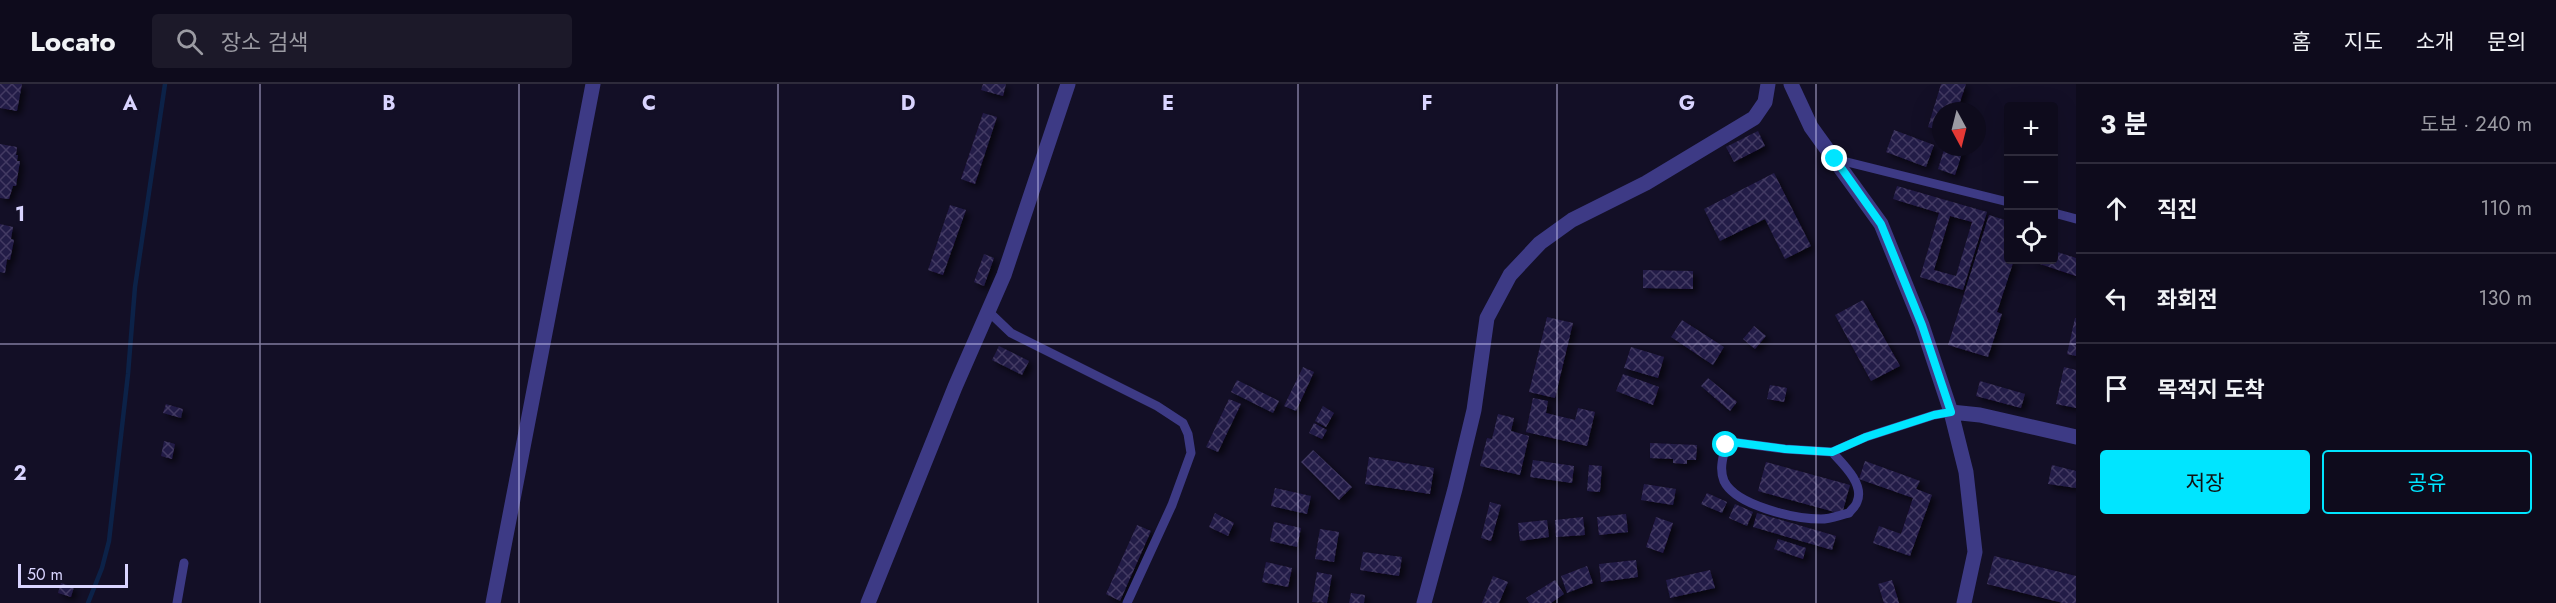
<!DOCTYPE html>
<html lang="ko">
<meta charset="utf-8">
<style>
:root{--surface:#0e0b1c;--page:#1c1929;--text:#f1f3f6;--muted:#9b9ba3;--line:#2e2b3b;--accent:#00e5ff}
body{margin:0;font-family:Jost,"Noto Sans KR",sans-serif;background:var(--page);color:var(--text)}
.controls{position:absolute;right:18px;top:18px;display:grid;overflow:hidden;border-radius:6px;box-shadow:0 6px 24px #0002}
.controls button{width:54px;height:54px;display:grid;place-items:center;padding:0;border:0;border-bottom:2px solid var(--line);background:var(--surface);color:var(--text);font:30px sans-serif}
.compass{position:absolute;left:1932px;top:18px;width:54px;height:54px;border-radius:50%;background:var(--surface);box-shadow:0 6px 24px #0002;rotate:173deg}
.scale{position:absolute;left:18px;bottom:15px;width:110px;box-sizing:border-box;padding-left:6px;border:3px solid #d9d4ff;border-top:0;font-size:16px;line-height:21px;white-space:nowrap;color:#d9d4ff;-webkit-text-stroke:4px #130f26;paint-order:stroke}
.stop{position:absolute;width:18px;height:18px;margin:-14px;border:4px solid #00e5ff;border-radius:50%;background:#fff}
.stop.end{background:#00e5ff;border-color:#fff;box-shadow:0 2px 6px #0008}
.list{margin:0;padding:0;list-style:none}
h2{display:flex;justify-content:space-between;align-items:center;height:78px;margin:0;padding:0 24px;font-size:26px}
h2 small{font-size:20px;font-weight:400;color:var(--muted)}
.list li{display:grid;grid-template-columns:39px 1fr auto;gap:18px;align-items:center;box-sizing:border-box;height:90px;padding:0 24px;border-top:2px solid var(--line)}
.list b{display:block;font-size:22px;white-space:nowrap}
.list em{font-size:20px;font-style:normal;color:var(--muted)}
.actions{display:flex;gap:12px;padding:18px 24px}
.actions a{flex:1;padding:14px 0;border:2px solid var(--accent);border-radius:6px;text-align:center;font-size:21px;color:var(--accent)}
.actions .main{background:var(--accent);color:#111}
.icon{flex:none;width:33px;height:33px;fill:none;stroke:currentColor;stroke-width:2;stroke-linecap:round;stroke-linejoin:round}
.map{position:relative;flex:none;width:2076px;height:519px;overflow:hidden}
header{display:flex;align-items:center;gap:36px;box-sizing:border-box;height:84px;padding:0 30px;background:var(--surface);border-bottom:2px solid var(--line)}
header strong{font-size:28px}
nav{display:flex;gap:33px;margin-inline-start:auto;font-size:21px}
.search{width:420px;height:54px;background:var(--page);display:flex;align-items:center;gap:15px;box-sizing:border-box;padding:0 21px;border-radius:6px;color:var(--muted);font-size:22px}
main{display:flex}
aside{flex:1;background:var(--surface)}
.map>svg:first-child{display:block}
.lines{fill:none;stroke-linecap:round;stroke-linejoin:round}
.stream{stroke:#0c2248;stroke-width:4.5}
.building{fill:url(#building-cross-hatch);fill-rule:evenodd;filter:url(#shadow)}
.service{stroke:#3d3a85;stroke-width:9}
.minor{stroke:#3d3a85;stroke-width:15}
.route{stroke:#00e5ff;stroke-width:8}
.grid{fill:none;stroke:#d9d4ff;stroke-width:1.5;stroke-opacity:0.55}
.grid-label{font-size:20px;text-anchor:middle;font-weight:bold;fill:#d9d4ff;stroke:#130f26;stroke-width:6;stroke-linejoin:round;paint-order:stroke}
</style>
<header>
<strong>Locato</strong>
<div class="search"><svg class="icon" aria-label="search" viewBox="0 0 24 24"><circle cx="10" cy="10" r="6"/><path d="M15 15l6 6"/></svg>장소 검색</div>
<nav><a>홈</a><a>지도</a><a>소개</a><a>문의</a></nav>
</header>
<main>
<div class="map">
<svg width="2076" height="519" viewBox="0 0 2076 519">
<defs>
<pattern id="building-cross-hatch" width="8" height="8" patternUnits="userSpaceOnUse" patternTransform="scale(1.5)"><rect width="8" height="8" fill="#241b47"/><path d="M0 0l8 8M0 8l8-8" fill="none" stroke="#433b63"/></pattern>
<filter id="shadow"><feDropShadow dx="4" dy="4" stdDeviation="3" flood-color="#0009"/></filter>
</defs>
<rect width="100%" height="100%" fill="#130f26"/>
<g class="lines">
<!-- stream -->
<path class="stream" d="M88,519L102,484L109,457L128,290L135,203L165,0"/>
</g>
<!-- building -->
<path class="building" d="M0,0H22L17,27L0,24Z
M983,0H1006L1003,12L981,6Z
M1941,0H1966L1957,27H1941V47L1928,43Z
M983,29L997,33L975,100L961,95Z
M1894,46L1934,61L1926,83L1886,68Z
M1758,47L1765,62L1734,78L1726,63Z
M0,60L17,63L16,71H18L17,77H20L16,102H13L9,115L0,114Z
M1945,63H1964L1955,91L1938,85Z
M1774,89L1811,162L1785,175L1765,135L1720,157L1704,125Z
M1897,102L1987,128L1963,206L1920,193L1939,129L1893,115ZM1950,132L1972,138L1956,192L1934,186Z
M950,121L966,126L943,191L928,186Z
M1989,131L2008,137V176H2014L1997,228L2002,230L1988,273L1948,261Z
M0,140L13,143L11,155L14,156L10,176L7,175L5,189L0,188Z
M2054,167L2076,174V192L2031,177L2054,176Z
M984,170L994,174L984,202L974,198Z
M1643,186L1693,187V205L1643,204Z
M1863,216L1900,282L1871,297L1835,231Z
M1547,233L1573,239L1555,314L1529,308Z
M2075,234H2076V272L2067,270Z
M1682,236L1724,263L1713,281L1671,253Z
M1754,242L1766,252L1755,265L1743,255Z
M999,262L1029,277L1022,291L992,276Z
M1631,263L1664,273L1658,294L1624,284Z
M1303,283L1314,288L1296,327L1284,322Z
M2064,283L2076,286V324L2056,320Z
M1623,290L1659,303L1653,321L1616,307Z
M1708,294L1737,318L1730,327L1701,302Z
M1237,296L1279,317L1273,329L1231,308Z
M1980,297L2025,310L2021,324L1976,312Z
M1770,301L1787,304L1784,318L1767,315Z
M1533,314L1548,317L1546,329L1575,336L1578,324L1595,328L1587,362L1526,348Z
M1229,315L1241,320L1218,368L1206,363Z
M166,320L183,325L181,334L163,329Z
M1323,322L1334,329L1326,343L1315,337Z
M1498,330L1514,334L1511,347L1529,352L1520,391L1480,382L1487,354L1492,355Z
M1314,339L1327,346L1322,355L1309,349Z
M164,357L175,360L172,375L161,372Z
M1650,359L1697,361L1696,376H1687V380L1673,379V375L1650,374Z
M1313,366L1352,403L1339,416L1301,378Z
M1369,373L1434,384L1430,410L1365,400Z
M1533,376L1574,382L1572,399L1530,393Z
M1865,377L1920,397L1916,405L1932,411L1910,472L1873,459L1879,442L1901,450L1913,414L1859,395Z
M1766,378L1850,401L1842,430L1758,407Z
M1589,381L1602,382L1600,408L1587,407Z
M2052,381L2076,387V404L2048,400Z
M1644,400L1676,405L1673,421L1641,416Z
M1275,404L1311,412L1307,430L1271,422Z
M1707,409L1727,418L1722,429L1701,420Z
M1490,418L1501,421L1491,457L1481,454Z
M1735,420L1753,428L1747,442L1729,434Z
M1215,429L1234,439L1228,452L1209,443Z
M1757,429L1836,452L1832,466L1753,443Z
M1626,430L1628,448L1599,451L1597,433Z
M1583,433L1585,451L1556,453L1555,436Z
M1656,433L1673,439L1663,469L1646,463Z
M1547,436L1549,453L1520,457L1518,439Z
M1274,438L1301,444L1297,463L1270,457Z
M1137,441L1151,447L1120,517L1106,510Z
M1320,445L1339,448L1334,478L1315,475Z
M1778,455L1806,464L1803,475L1774,465Z
M1363,468L1402,473L1399,492L1360,486Z
M1994,472L2076,492V519H2063L1987,500Z
M1636,476L1638,493L1601,498L1599,480Z
M1266,478L1292,484L1288,503L1262,498Z
M1587,482L1593,499L1567,509L1561,492Z
M1710,486L1715,504L1670,514L1666,496Z
M1317,488L1332,491L1327,519L1312,518Z
M1493,492L1508,498L1499,519H1482Z
M1555,496L1564,510L1551,519H1529L1526,514Z
M1892,496L1899,519H1884L1878,500Z
M61,499L74,503L71,513L58,509Z
M1351,509L1365,511L1364,519H1349Z"/>
<g class="lines">
<!-- service -->
<path class="service" d="M1835,75L2008,118
M2054,129L2076,135
M989,228L1011,249L1157,322L1183,339L1188,350L1191,369L1172,421L1127,519
M1832,368C1842,379 1865,400 1857,418C1856,422 1851,426 1849,429C1840,431 1830,435 1821,435C1796,435 1736,422 1724,397C1719,385 1723,373 1726,361L1732,358L1785,365L1832,368L1866,353L1934,331L1951,328
M177,519L184,479"/>
<!-- minor -->
<path class="minor" d="M1791,0L1811,43L1881,140L1922,241L1951,328L1966,388L1975,468L1964,519
M1951,328L1980,331L2076,353
M493,519L593,0
M868,519L955,303L1004,191L1068,0
M1424,519L1455,405L1474,326L1487,234L1510,191L1540,159L1572,136L1646,99L1754,34L1765,18L1768,0"/>
</g>
<g class="lines">
<!-- route -->
<path class="route" d="M1726,361L1732,358L1785,365L1832,368L1866,353L1934,331L1951,328L1922,241L1881,140L1835,75"/>
</g>
<!-- grid -->
<path class="grid" d="M260,0V519M519,0V519M778,0V519M1038,0V519M1298,0V519M1557,0V519M1816,0V519M0,260H2076"/>
<g class="grid-label">
<text x="130" y="26">A</text>
<text x="389" y="26">B</text>
<text x="649" y="26">C</text>
<text x="908" y="26">D</text>
<text x="1168" y="26">E</text>
<text x="1427" y="26">F</text>
<text x="1687" y="26">G</text>
<text x="20" y="137">1</text>
<text x="20" y="396">2</text>
</g>
</svg>
<div class="controls">
<button>+</button>
<button>−</button>
<button><svg class="icon" aria-label="locate" viewBox="0 0 24 24"><circle cx="12" cy="12" r="6"/><path d="M12 2v4M12 18v4M2 12h4M18 12h4"/></svg></button>
</div>
<svg class="compass" viewBox="-18 -18 36 36"><path d="M0-13l5 13h-10z" fill="#e53935"/><path d="M0 13l5-13h-10z" fill="#9b9ba3"/></svg>
<div class="scale">50 m</div>
<div class="stop" style="left:1726px;top:361px"></div>
<div class="stop end" style="left:1835px;top:75px"></div>
</div>
<aside>
<h2>3 분<small>도보 · 240 m</small></h2>
<ul class="list">
<li><svg class="icon" aria-label="ahead" viewBox="0 0 24 24"><path d="M12 20V5M6 11l6-6 6 6"/></svg><div><b>직진</b></div><em>110 m</em></li>
<li><svg class="icon" aria-label="left" viewBox="0 0 24 24"><path d="M17 20v-9H6M10 6l-5 5 5 5"/></svg><div><b>좌회전</b></div><em>130 m</em></li>
<li><svg class="icon" aria-label="arrive" viewBox="0 0 24 24"><path d="M6 21V4h12l-3 4 3 4H6"/></svg><div><b>목적지 도착</b></div></li>
</ul>
<div class="actions"><a class="main">저장</a><a>공유</a></div>
</aside>
</main>
